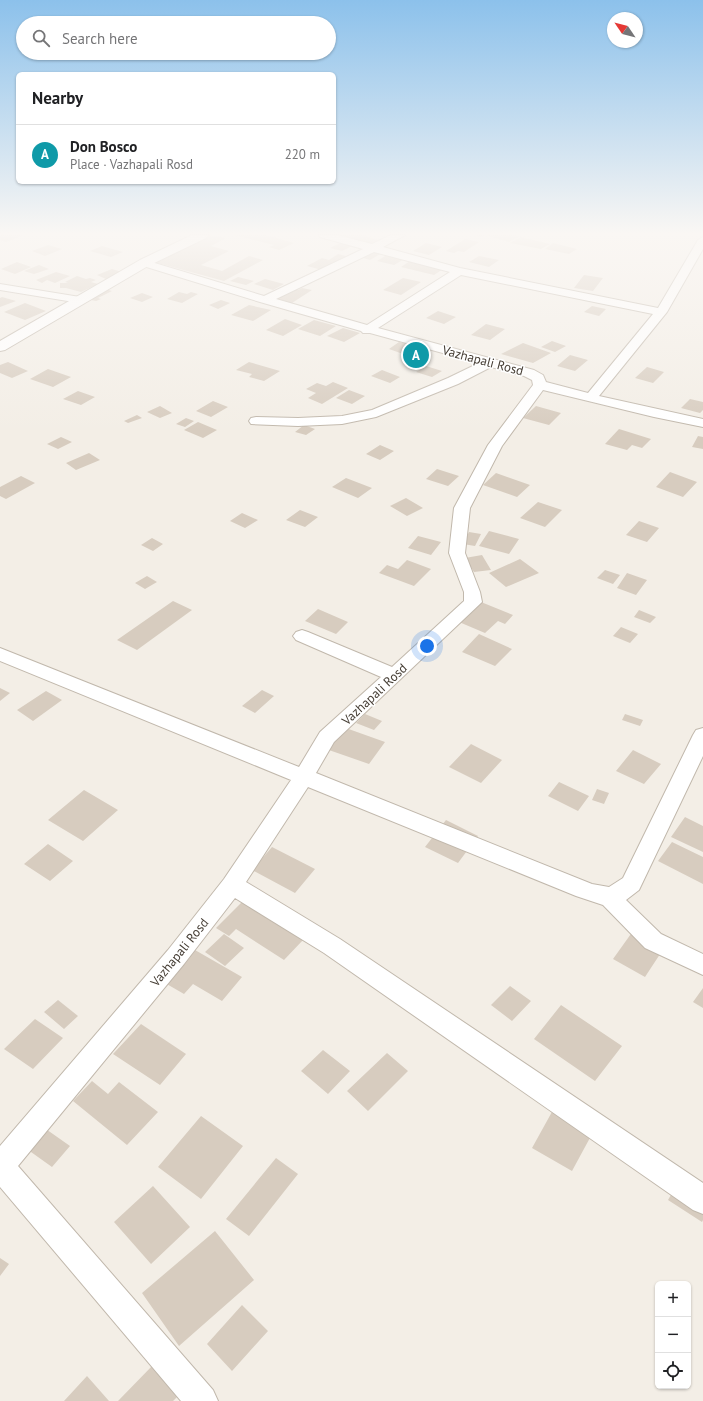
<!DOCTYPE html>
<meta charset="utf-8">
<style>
:root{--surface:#fff;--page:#f2f2f2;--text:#202124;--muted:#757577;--line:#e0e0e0;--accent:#db2777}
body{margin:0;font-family:"PT Sans",sans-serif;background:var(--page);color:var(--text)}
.controls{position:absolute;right:12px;bottom:12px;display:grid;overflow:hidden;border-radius:6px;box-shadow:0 1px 3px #0004}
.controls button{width:36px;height:36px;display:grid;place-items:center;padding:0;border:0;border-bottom:1px solid var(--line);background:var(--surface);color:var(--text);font:20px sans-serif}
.compass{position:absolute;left:607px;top:12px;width:36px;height:36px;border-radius:50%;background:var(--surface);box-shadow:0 1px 3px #0004;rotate:305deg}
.you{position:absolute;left:427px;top:646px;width:14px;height:14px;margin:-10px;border:3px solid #fff;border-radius:50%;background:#1a73e8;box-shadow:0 0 0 6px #1a73e833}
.badge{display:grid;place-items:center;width:26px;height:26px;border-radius:50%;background:var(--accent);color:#fff;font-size:13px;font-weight:700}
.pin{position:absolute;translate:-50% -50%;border:2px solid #fff;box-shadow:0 1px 4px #0006}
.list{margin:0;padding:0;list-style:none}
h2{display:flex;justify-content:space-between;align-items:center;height:52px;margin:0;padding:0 16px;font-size:17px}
h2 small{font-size:13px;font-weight:400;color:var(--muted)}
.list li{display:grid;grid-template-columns:26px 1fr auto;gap:12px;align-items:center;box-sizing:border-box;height:60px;padding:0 16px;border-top:1px solid var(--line)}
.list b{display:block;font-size:15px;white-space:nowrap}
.list p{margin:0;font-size:13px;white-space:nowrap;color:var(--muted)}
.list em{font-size:13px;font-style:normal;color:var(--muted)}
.icon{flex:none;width:22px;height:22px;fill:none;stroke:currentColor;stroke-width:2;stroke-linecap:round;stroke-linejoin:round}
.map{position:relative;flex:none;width:703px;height:1401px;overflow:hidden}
.search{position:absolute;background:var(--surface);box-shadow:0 1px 3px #0004;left:16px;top:16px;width:320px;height:44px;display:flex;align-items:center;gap:10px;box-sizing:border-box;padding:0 14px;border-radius:22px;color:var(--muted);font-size:15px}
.panel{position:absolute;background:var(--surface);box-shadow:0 1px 3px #0004;left:16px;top:72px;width:320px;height:112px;border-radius:6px}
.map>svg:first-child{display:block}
.building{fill:#d7ccbf}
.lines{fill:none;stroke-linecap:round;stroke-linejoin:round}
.minor-casing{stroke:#c1b8ac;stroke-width:2}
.tertiary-casing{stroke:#c1b8ac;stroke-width:2}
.minor{fill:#fff;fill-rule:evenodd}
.tertiary{fill:#fff;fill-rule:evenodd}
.labels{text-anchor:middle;stroke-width:3;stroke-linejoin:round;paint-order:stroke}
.street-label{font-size:13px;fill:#463e35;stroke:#fff}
</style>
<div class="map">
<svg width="703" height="1401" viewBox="0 0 703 1401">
<rect width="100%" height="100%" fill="#f3eee6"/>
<!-- building -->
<path class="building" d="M0,235H22V236L6,242L0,240Z
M208,235L226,238L211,246L229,251L201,265L222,271L249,256L263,260L224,281L154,262Z
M234,235H266L294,243L279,250L269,247L274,245Z
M340,235H367L365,236L378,240L369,244Z
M475,235H515L520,236L509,242L485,235L482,237Z
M521,237L550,244L541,249L510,243Z
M465,239L479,242L464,252L458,251L454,253L446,251Z
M342,242L354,245L342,251L330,248Z
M426,243L442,247L429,255L413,251Z
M553,243L577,249L569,254L545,249Z
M48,245L62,249L45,256L32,251Z
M102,246L123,252L111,257L90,251Z
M373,250L382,253L370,260L360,257Z
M390,253L408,257L394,265L377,261Z
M338,254L346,256L322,270L307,266L322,258L329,260Z
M479,256L499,260L489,267L469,262Z
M410,261L443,269L434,275L401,267Z
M17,262L31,267L15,274L1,269Z
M39,265L49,269L34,274L24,271Z
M112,269L122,272L106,279L97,275Z
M56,272L70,276L55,283L47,280L42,283L36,280Z
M584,275L603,278L593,291L574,288Z
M77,276L86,279L90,278L96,280L91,282L98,284L81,292L66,288H60V283H68L65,282Z
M238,277L254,281L246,285L230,281Z
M403,278L421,282L401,295L383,290Z
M265,279L284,284L273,290L254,284Z
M292,288L298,290L302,288L312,290L292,303L276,299Z
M105,289L112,291L98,298L101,299L96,301L86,299Z
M179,292L187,294L191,292L198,294L182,303L167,299Z
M142,293L153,297L142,302L130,298Z
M2,297L16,301L0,307V298Z
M221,300L230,303L218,309L209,305Z
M25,303L46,311L25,320L4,312Z
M249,305L271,310L253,321L231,315Z
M592,306L606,309L599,316L584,312Z
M438,311L456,317L444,324L426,318Z
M285,319L302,325L283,336L266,330Z
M314,320L336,326L320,336L298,329Z
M486,324L505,329L490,340L471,335Z
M343,328L360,333L344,342L327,336Z
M552,341L566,346L555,352L541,347Z
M399,342L432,350L420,360L389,349Z
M523,343L551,353L533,363L501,354Z
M570,355L588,360L575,371L557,366Z
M8,362L28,371L12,378L0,373V365Z
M249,362L280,371L264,381L249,377L252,374L236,370Z
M426,366L442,371L432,377L416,372Z
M647,367L664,372L653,383L635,378Z
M48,369L71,377L53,387L30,379Z
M382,370L400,377L390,383L371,376Z
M333,382L348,388L322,404L308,398L316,393L306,389L317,383L326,386Z
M349,390L365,396L352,404L336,398Z
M78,391L95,397L81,405L63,399Z
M690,399L703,402V410L700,413L681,408Z
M213,401L228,407L211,417L196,411Z
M160,406L172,413L160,418L147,412Z
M536,406L561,413L549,425L523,418Z
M137,415L142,418L128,423L124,421Z
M186,418L194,421L185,427L176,424Z
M198,422L217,430L203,438L184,430Z
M304,425L315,429L306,435L295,432Z
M619,429L651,439L642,448L632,445L627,450L605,444Z
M698,436L703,437V449L692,447Z
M61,437L72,442L58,449L47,444Z
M380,445L394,451L380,460L366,454Z
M89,453L100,460L76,470L66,463Z
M437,469L459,476L448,486L426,479Z
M670,472L697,482L683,497L656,487Z
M496,473L530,485L517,497L483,485Z
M21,476L35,483L6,499L0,496V487Z
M346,478L372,488L358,498L332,487Z
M406,498L423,508L407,516L390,506Z
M538,502L562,510L545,527L520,518Z
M300,510L318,517L305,527L286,520Z
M242,513L258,520L245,528L230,521Z
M639,521L659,528L647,542L626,535Z
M489,531L519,539L509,554L479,546Z
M469,532L481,534L475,546L463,544Z
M418,536L441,542L431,555L408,548Z
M152,538L163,544L153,551L141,545Z
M482,555L491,570L474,572L465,558Z
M520,559L539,573L506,587L489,573Z
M407,560L431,569L414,586L379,573L387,565L398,569Z
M605,570L620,575L613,584L597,578Z
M627,573L647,580L636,595L617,588Z
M147,576L157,582L145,589L135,583Z
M173,601L192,610L137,650L117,640Z
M481,602L513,615L505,624L498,621L485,633L459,622Z
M318,609L348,622L336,634L305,621Z
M639,610L656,617L650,623L634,617Z
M621,627L638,634L630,643L613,636Z
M479,634L512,649L495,666L462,652Z
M0,688L10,693L0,701Z
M262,690L274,696L255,713L242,706Z
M46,691L62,700L33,721L17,710Z
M365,714L382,721L374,730L356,723Z
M625,714L643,720L640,726L622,720Z
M343,727L385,742L369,764L326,749Z
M471,744L502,760L481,783L449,767Z
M633,750L661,764L644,784L616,771Z
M559,782L589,796L578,811L548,796Z
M597,789L609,793L604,804L592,800Z
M84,790L118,810L83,841L48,820Z
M685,817L703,826V852L671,837Z
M446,820L478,836L458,863L425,847Z
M672,842L703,857V884L658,861Z
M48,844L73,861L50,881L24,864Z
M272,847L315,869L295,893L252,870Z
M242,902L303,940L284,960L236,929L229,936L216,928Z
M633,931L664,948L645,977L613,959Z
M224,934L244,948L225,966L205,952Z
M195,950L242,977L222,1001L193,984L184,994L165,983Z
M510,986L531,1001L512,1021L491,1005Z
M703,988V1008L693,1002Z
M58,1000L78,1016L64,1029L44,1012Z
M561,1005L622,1046L595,1081L534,1039Z
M35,1019L63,1038L33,1069L4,1049Z
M141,1024L186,1054L160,1085L113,1054Z
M323,1050L350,1071L328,1094L301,1071Z
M387,1053L408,1071L368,1111L347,1091Z
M92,1081L108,1094L119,1082L158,1112L127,1145L73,1101Z
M558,1101L598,1123L572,1171L532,1148Z
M201,1116L243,1146L201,1199L158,1167Z
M43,1127L70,1146L52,1167L24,1147Z
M276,1158L298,1174L249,1236L226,1219Z
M681,1178L703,1192V1220L702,1222L668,1200Z
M153,1186L190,1227L151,1264L114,1222Z
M215,1231L254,1280L179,1346L142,1293Z
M0,1258L9,1264L0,1276Z
M242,1305L268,1331L232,1371L207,1344Z
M153,1365L179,1395L173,1401H118Z
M87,1376L109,1401H64Z"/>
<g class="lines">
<defs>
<path id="minor" d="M319,235H337L372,244L391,235H405L383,247L460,268L658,308L698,240L703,237V249L667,312L599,396L703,419V427L654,417L543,390L502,446L470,508L465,553L480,592L482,602L334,742L316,773L592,884L609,887L623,878L693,735L696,730L703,728V756L639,890L626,900L661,934L703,954V975L645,948L603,905L576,896L308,787L246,882L340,939L703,1183V1214L693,1210L324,953L235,898L184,964L18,1166L213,1390L218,1401H181L0,1187V1146L168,950L224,879L291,780L0,661V648L299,767L320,732L381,677L296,640L293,636L296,632L302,630L308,632L392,667L464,601V592L449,553L454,508L488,445L533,385L532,380L524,376L491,367L458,384L376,417L342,424L298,426L251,424L249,421L251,418L256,417L298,418L342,416L372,410L448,378L479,363L370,333H363L361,331L260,302L140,265L139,263L140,261H148L264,296L363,249L320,237ZM374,252L450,272L367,325L276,299ZM461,275L653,314L588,393L546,382L543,375L534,370L378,328Z
M0,284L80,297L84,298L86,300L84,302L80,303L0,290Z"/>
<path id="tertiary" d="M192,235H208L206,238L148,266L5,350L0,351V341L140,260Z"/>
</defs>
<!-- minor casing -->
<use href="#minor" class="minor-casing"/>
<!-- tertiary casing -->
<use href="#tertiary" class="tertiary-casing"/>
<!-- minor -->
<use href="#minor" class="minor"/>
<!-- tertiary -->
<use href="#tertiary" class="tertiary"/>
</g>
<!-- sky -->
<linearGradient id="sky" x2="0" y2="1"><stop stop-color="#8cc1eb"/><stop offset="0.54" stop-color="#faf7f4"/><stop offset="1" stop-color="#faf7f4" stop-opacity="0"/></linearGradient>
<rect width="703" height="432" fill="url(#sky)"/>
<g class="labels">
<!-- street labels -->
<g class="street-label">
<text transform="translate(483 360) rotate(15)" y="5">Vazhapali Rosd</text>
<text transform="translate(374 694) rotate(-43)" y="5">Vazhapali Rosd</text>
<text transform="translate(179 952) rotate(-51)" y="5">Vazhapali Rosd</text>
</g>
</g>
</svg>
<div class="controls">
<button>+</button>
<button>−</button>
<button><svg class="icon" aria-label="locate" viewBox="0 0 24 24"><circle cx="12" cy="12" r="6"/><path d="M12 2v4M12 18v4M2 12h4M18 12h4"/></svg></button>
</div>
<svg class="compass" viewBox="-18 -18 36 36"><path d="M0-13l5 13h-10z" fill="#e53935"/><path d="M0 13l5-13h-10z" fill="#757577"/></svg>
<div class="you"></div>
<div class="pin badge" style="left:416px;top:355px;background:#0f9aa8">A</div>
<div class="search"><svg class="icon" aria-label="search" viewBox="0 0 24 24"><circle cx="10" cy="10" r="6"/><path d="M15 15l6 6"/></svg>Search here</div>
<section class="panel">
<h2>Nearby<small></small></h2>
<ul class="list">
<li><span class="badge" style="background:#0f9aa8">A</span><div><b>Don Bosco</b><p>Place · Vazhapali Rosd</p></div><em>220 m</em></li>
</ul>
</section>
</div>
